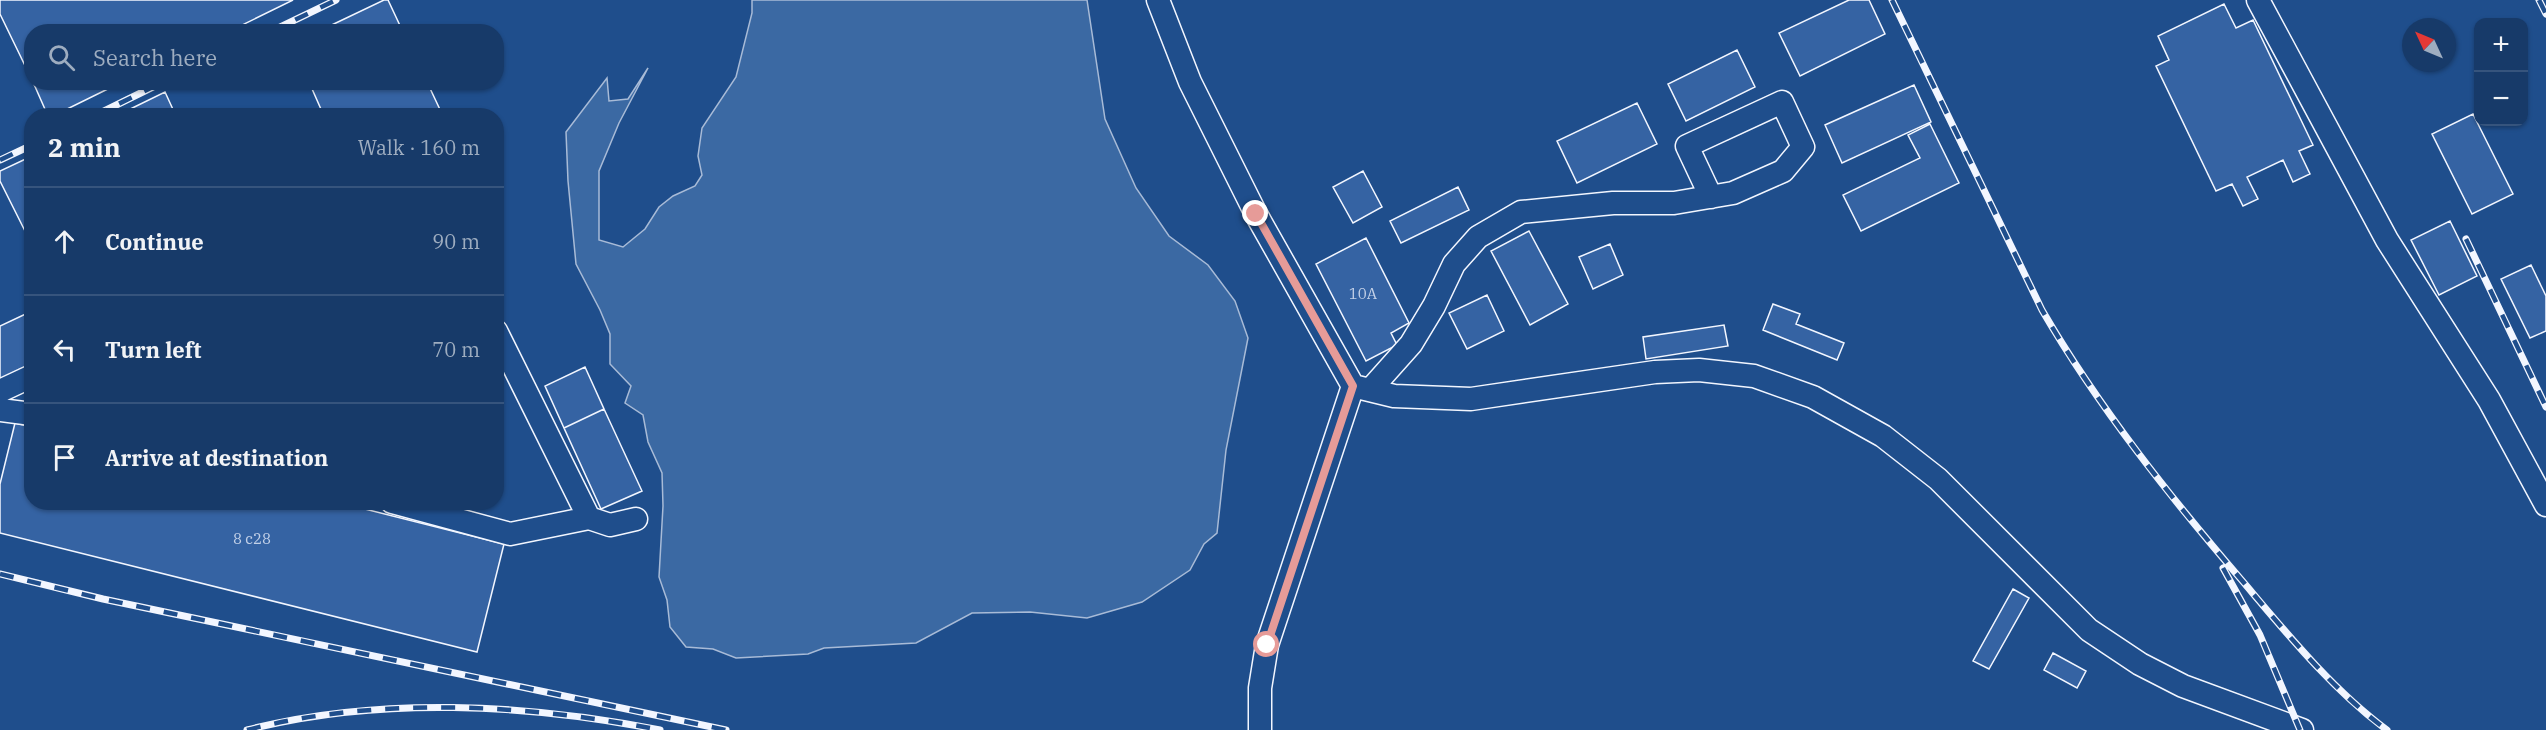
<!DOCTYPE html>
<meta charset="utf-8">
<style>
:root{--surface:#173a69;--page:#20416f;--text:#f1f3f6;--muted:#9eadc0;--line:#36547d}
body{margin:0;font-family:"IBM Plex Serif",serif;background:var(--page);color:var(--text)}
.controls{position:absolute;right:18px;top:18px;display:grid;overflow:hidden;border-radius:12px;box-shadow:0 2px 4px #0004}
.controls button{width:54px;height:54px;display:grid;place-items:center;padding:0;border:0;border-bottom:2px solid var(--line);background:var(--surface);color:var(--text);font:30px sans-serif}
.compass{position:absolute;left:2402px;top:18px;width:54px;height:54px;border-radius:50%;background:var(--surface);box-shadow:0 2px 4px #0004;rotate:314deg}
.stop{position:absolute;width:18px;height:18px;margin:-14px;border:4px solid #e69b98;border-radius:50%;background:#fff}
.stop.end{background:#e69b98;border-color:#fff;box-shadow:0 2px 6px #0008}
.list{margin:0;padding:0;list-style:none}
h2{display:flex;justify-content:space-between;align-items:center;height:78px;margin:0;padding:0 24px;font-size:26px}
h2 small{font-size:20px;font-weight:400;color:var(--muted)}
.list li{display:grid;grid-template-columns:39px 1fr auto;gap:18px;align-items:center;box-sizing:border-box;height:108px;padding:0 24px;border-top:2px solid var(--line)}
.list b{display:block;font-size:22px;white-space:nowrap}
.list em{font-size:20px;font-style:normal;color:var(--muted)}
.icon{flex:none;width:33px;height:33px;fill:none;stroke:currentColor;stroke-width:2;stroke-linecap:round;stroke-linejoin:round}
.map{position:relative;flex:none;width:2546px;height:730px;overflow:hidden}
.search{position:absolute;background:var(--surface);box-shadow:0 2px 4px #0004;left:24px;top:24px;width:480px;height:66px;display:flex;align-items:center;gap:15px;box-sizing:border-box;padding:0 21px;border-radius:24px;color:var(--muted);font-size:22px}
.panel{position:absolute;background:var(--surface);box-shadow:0 2px 4px #0004;left:24px;top:108px;width:480px;height:402px;border-radius:24px}
.map>svg:first-child{display:block}
.water{fill:#3b69a3;stroke:#a8bbd7;stroke-width:1.5}
.building{fill:#3563a3;stroke:#f2f6ff;stroke-width:1.5}
.lines{fill:none;stroke-linecap:round;stroke-linejoin:round}
.minor-casing{stroke:#f2f6ff;stroke-width:25}
.minor{stroke:#1f4e8c;stroke-width:22}
.rail-casing{stroke:#f2f6ff;stroke-width:7}
.rail{stroke:#1f4e8c;stroke-width:4.5;stroke-dasharray:14;stroke-linecap:butt}
.route{stroke:#e69b98;stroke-width:8}
.labels{text-anchor:middle;stroke-width:4.5;stroke-linejoin:round;paint-order:stroke}
.number-label{font-size:15px;fill:#c3d1e8}
</style>
<div class="map">
<svg width="2546" height="730" viewBox="0 0 2546 730">
<rect width="100%" height="100%" fill="#1f4e8c"/>
<!-- water -->
<path class="water" d="M752,0H1087L1105,119L1136,188L1169,236L1208,265L1235,301L1248,338L1226,450L1217,533L1204,544L1190,570L1142,602L1087,618L1030,612L972,613L916,643L824,648L808,654L736,658L713,649L686,647L670,627L667,600L659,577L663,506L662,473L648,442L643,415L625,403L631,386L610,364V334L600,310L576,264L568,181L566,132L607,78L609,101L628,99L648,68L619,123L599,171V240L623,247L645,229L659,207L673,196L695,186L702,175L698,156L702,128L736,77L752,13Z"/>
<!-- building -->
<path class="building" d="M0,0H293L228,32H32V80L0,14Z
M384,0H388L403,32H317Z
M1849,0H1869L1885,34L1800,76L1779,33Z
M2224,4L2236,28L2253,20L2313,145L2299,151L2310,174L2293,182L2283,160L2247,177L2258,199L2243,206L2232,184L2216,191L2156,66L2169,60L2158,36Z
M1737,50L1755,87L1686,121L1668,84Z
M33,82H122L53,116H48Z
M309,82H427L443,116H324Z
M1914,85L1931,122L1842,163L1825,125Z
M165,92L176,116H116Z
M1637,103L1657,144L1577,183L1557,141Z
M2473,114L2513,194L2472,214L2432,134Z
M1930,124L1959,183L1861,231L1843,195L1920,158L1908,135Z
M32,156V245L0,181V171Z
M1363,171L1382,207L1353,223L1333,187Z
M1458,187L1469,210L1401,243L1390,221Z
M2450,221L2477,276L2439,295L2411,240Z
M1529,231L1568,304L1530,325L1491,251Z
M1366,238L1409,323L1391,333L1397,345L1366,361L1316,264Z
M1610,244L1623,275L1593,289L1579,257Z
M2531,265L2546,296V331L2530,338L2501,279Z
M1487,295L1504,331L1467,349L1449,313Z
M1773,304L1800,314L1796,324L1844,343L1837,360L1763,330Z
M32,311V365L0,380V326Z
M1724,325L1728,346L1646,359L1643,337Z
M585,367L604,409L564,428L545,386Z
M604,409L642,491L601,509L564,428Z
M15,423L32,427V502H337L504,544L477,652L0,533V484Z
M2013,589L2029,598L1989,669L1973,661Z
M2053,653L2086,671L2077,688L2044,670Z"/>
<g class="lines">
<defs>
<path id="minor" d="M1158,0L1190,82L1256,214L1353,386L1394,396L1471,399L1655,372L1699,370L1754,376L1813,397L1883,436L1938,479L2089,630L2140,664L2183,686L2302,730
M2258,0L2387,240L2489,400L2546,505
M1370,390L1411,344L1434,306L1454,264L1478,237L1521,212L1613,203H1674L1733,193L1783,171L1803,147L1782,102L1687,146L1711,197
M0,391L32,376
M0,410L32,414
M392,502L510,534L589,518L496,331
M589,518L610,525L636,519
M1260,730V688L1267,645L1353,386"/>
</defs>
<!-- minor casing -->
<use href="#minor" class="minor-casing"/>
<!-- minor -->
<use href="#minor" class="minor"/>
<defs>
<path id="rail" d="M1892,0L2042,310C2099,408 2171,498 2245,584C2288,635 2333,690 2387,730
M2539,0L2546,14
M270,32L336,0
M94,116L163,82
M0,160L32,145
M2466,239L2546,407
M2223,568L2260,635L2300,730
M0,574L103,599L726,730
M247,730C378,696 528,704 660,730"/>
</defs>
<!-- rail casing -->
<use href="#rail" class="rail-casing"/>
<!-- rail -->
<use href="#rail" class="rail"/>
</g>
<g class="lines">
<!-- route -->
<path class="route" d="M1256,214L1353,386L1267,645"/>
</g>
<g class="labels">
<!-- number labels -->
<g class="number-label">
<text x="1363" y="299">10А</text>
<text x="252" y="544">8 с28</text>
</g>
</g>
</svg>
<div class="controls">
<button>+</button>
<button>−</button>
</div>
<svg class="compass" viewBox="-18 -18 36 36"><path d="M0-13l5 13h-10z" fill="#e53935"/><path d="M0 13l5-13h-10z" fill="#9eadc0"/></svg>
<div class="stop" style="left:1267px;top:645px"></div>
<div class="stop end" style="left:1256px;top:214px"></div>
<div class="search"><svg class="icon" aria-label="search" viewBox="0 0 24 24"><circle cx="10" cy="10" r="6"/><path d="M15 15l6 6"/></svg>Search here</div>
<section class="panel">
<h2>2 min<small>Walk · 160 m</small></h2>
<ul class="list">
<li><svg class="icon" aria-label="ahead" viewBox="0 0 24 24"><path d="M12 20V5M6 11l6-6 6 6"/></svg><div><b>Continue</b></div><em>90 m</em></li>
<li><svg class="icon" aria-label="left" viewBox="0 0 24 24"><path d="M17 20v-9H6M10 6l-5 5 5 5"/></svg><div><b>Turn left</b></div><em>70 m</em></li>
<li><svg class="icon" aria-label="arrive" viewBox="0 0 24 24"><path d="M6 21V4h12l-3 4 3 4H6"/></svg><div><b>Arrive at destination</b></div></li>
</ul>
</section>
</div>
